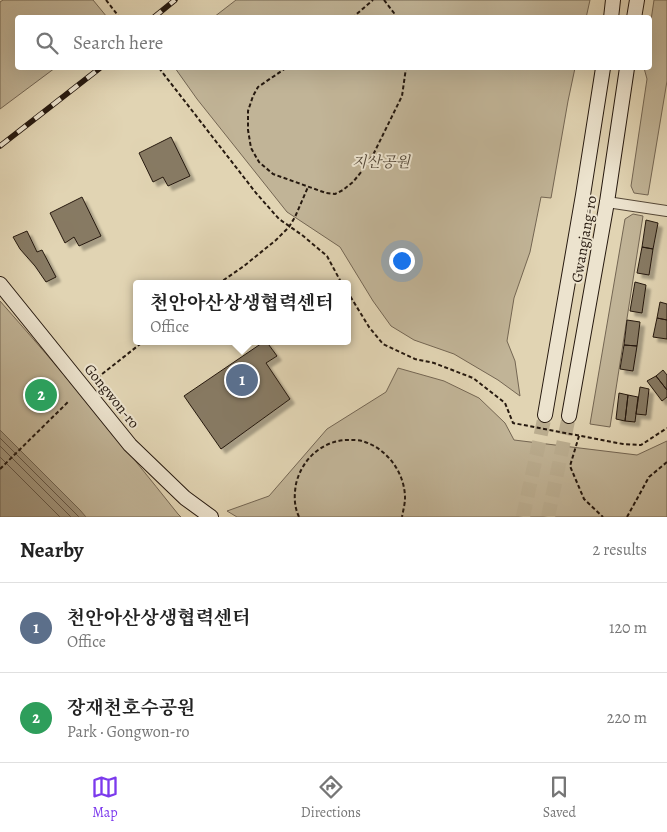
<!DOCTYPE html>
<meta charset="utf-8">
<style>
:root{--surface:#fff;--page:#f6f6f6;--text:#222;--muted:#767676;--line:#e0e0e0;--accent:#7c3aed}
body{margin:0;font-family:Alegreya,"Noto Serif KR",serif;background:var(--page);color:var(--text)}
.you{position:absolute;left:401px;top:260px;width:18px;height:18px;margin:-12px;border:4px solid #fff;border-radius:50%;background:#1a73e8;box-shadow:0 0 0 8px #1a73e833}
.badge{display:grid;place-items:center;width:32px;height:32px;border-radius:50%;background:var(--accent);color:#fff;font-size:16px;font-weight:700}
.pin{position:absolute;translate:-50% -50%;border:2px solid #fff;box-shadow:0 1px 5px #0006}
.popup{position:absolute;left:133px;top:280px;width:218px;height:65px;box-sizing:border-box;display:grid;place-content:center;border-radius:5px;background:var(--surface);filter:drop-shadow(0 1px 4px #0005);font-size:16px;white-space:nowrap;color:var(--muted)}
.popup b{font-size:19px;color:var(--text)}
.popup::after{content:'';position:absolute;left:50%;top:100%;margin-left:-10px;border:10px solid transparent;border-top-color:var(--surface)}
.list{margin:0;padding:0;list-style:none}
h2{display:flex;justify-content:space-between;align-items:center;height:65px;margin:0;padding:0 20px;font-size:21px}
h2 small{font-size:16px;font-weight:400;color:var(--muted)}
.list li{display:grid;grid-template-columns:32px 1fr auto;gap:15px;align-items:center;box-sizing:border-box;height:90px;padding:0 20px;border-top:1px solid var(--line)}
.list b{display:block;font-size:19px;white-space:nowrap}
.list p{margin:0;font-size:16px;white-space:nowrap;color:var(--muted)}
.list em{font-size:16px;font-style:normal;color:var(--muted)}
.icon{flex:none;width:28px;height:28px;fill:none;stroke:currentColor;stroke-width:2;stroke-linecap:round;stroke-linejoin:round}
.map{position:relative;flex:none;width:667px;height:517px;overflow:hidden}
.search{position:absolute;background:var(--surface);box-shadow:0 5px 20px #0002;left:15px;right:15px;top:15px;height:55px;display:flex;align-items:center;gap:12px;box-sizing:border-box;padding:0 18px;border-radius:5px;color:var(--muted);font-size:19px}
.sheet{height:245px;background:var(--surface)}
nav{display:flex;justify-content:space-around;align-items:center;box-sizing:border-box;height:70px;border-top:1px solid var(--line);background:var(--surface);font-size:14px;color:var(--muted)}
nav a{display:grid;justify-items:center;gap:2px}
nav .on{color:var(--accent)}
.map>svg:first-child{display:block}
.green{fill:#c1b497;stroke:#746653}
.water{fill:#a1947b;stroke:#706350}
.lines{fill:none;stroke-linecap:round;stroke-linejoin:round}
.shore{stroke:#645645;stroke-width:1}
.building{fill:#877a64;stroke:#26190f;filter:url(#shadow)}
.secondary-tunnel{stroke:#bcaf92;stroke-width:14;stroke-dasharray:14 7;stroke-linecap:butt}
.street-casing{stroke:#554838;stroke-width:12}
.secondary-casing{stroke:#26190f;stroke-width:16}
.path{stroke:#26190f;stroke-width:2;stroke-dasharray:4 2.5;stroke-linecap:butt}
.street{stroke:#ece3ce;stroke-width:10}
.secondary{stroke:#ece3ce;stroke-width:14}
.rail-casing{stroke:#26190f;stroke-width:5.5}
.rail{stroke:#ece3ce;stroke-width:4;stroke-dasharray:11;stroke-linecap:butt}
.labels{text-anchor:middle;stroke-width:4;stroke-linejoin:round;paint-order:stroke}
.park-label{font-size:15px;font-style:italic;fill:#544838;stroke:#ece3ce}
.street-label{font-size:15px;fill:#26190f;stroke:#ece3ce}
</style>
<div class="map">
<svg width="667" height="517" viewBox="0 0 667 517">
<defs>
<filter id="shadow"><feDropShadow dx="4.5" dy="4.5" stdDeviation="1" flood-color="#0004"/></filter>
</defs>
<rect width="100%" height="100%" fill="#e1d4b3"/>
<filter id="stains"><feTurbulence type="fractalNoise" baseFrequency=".004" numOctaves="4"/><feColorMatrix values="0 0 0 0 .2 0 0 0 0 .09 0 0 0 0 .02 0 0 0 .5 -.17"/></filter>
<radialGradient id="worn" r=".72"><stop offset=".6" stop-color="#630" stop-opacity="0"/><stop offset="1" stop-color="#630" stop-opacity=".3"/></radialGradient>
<!-- green -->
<path class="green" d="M3,0H93L107,17L18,18V68H55L0,109V2Z
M236,0H590L586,18L214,17Z
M654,0H667V81L648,195L634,193L631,186L647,79L644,68H650V27Z
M175,68H575L568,101L551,198L541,197L530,252L514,298L507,341L515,361L520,396L498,380L454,354L414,340L391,326L373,301L340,247L287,212L197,99Z
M633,214L643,216L610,427L590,424L625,219Z
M0,301C61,370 120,441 178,514L181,517H0Z
M398,368L444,381L479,398L505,423L514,440L637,455L667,441V517H237L227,511L269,496L327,429L386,392Z"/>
<!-- water -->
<path class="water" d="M0,430L80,510L86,517H0Z"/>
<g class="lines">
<!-- shore -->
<path class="shore" d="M0,438L79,517
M0,446L71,517
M0,457L60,517"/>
</g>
<!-- building -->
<path class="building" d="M171,137L190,176L168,186L163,177L153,182L139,153Z
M82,197L101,236L79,246L74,237L65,243L50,213Z
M646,220L658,223L653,249L642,247Z
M27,231L37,252L42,250L56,277L46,282L35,266L20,249L13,237Z
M642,247L653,249L649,275L637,273Z
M635,282L646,285L642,313L630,311Z
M660,302L667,304V320L657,318Z
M657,318L667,320V339L653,337Z
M627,320L640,322L637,346L624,345Z
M265,341H266L277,356L266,363L290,399L221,449L184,396Z
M624,345L637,346L633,371L620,369Z
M663,370L667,375V390L656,376Z
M656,376L667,390V397L662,401L647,381Z
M640,387L649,389L646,415L636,414Z
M619,393L628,395L625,421L616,419Z
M628,395L638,397L635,422L625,421Z"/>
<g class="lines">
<!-- secondary-tunnel -->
<path class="secondary-tunnel" d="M523,517L545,415
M548,517L569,416"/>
<defs>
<path id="street" d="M607,202L667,211"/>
<path id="secondary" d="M611,18L613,0
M634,18L637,0
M0,284L130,445L185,498L211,517
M545,415L583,195L603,68
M569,416L607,202L627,68"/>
</defs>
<!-- street casing -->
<use href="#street" class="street-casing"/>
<!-- secondary casing -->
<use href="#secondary" class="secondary-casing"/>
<!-- path -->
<path class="path" d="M106,0L120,18
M384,0L394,13L396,18
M352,18L373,0
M159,68L256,193L279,219L302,235L327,256L342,284
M286,68L258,87L253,96L248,111V130L251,148L259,162L273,174L326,193L335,194L343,190L353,182L362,171L373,155L402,96L406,68
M218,284L244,266L276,240L289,227L295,217L308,187
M347,291L369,327L383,344L415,359L434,363L473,378L505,403L513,423L623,444L641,445L667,428
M97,378L144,341
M579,436L570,466L584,499L603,517
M0,469L68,402
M299,517C294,506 294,496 296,484C302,458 324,439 351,440C354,440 359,440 362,441C387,448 405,473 405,498C405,504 403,511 402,517
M627,517L649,477L667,462"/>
<!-- street -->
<use href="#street" class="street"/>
<!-- secondary -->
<use href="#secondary" class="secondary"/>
<defs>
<path id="rail" d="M153,18L175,0
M0,146L100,68"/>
</defs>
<!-- rail casing -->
<use href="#rail" class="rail-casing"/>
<!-- rail -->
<use href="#rail" class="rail"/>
</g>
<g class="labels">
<!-- park labels -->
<g class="park-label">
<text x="381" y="167">지산공원</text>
</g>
<!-- street labels -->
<g class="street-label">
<text transform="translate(584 239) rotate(-80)" y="5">Gwangjang-ro</text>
<text transform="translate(112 396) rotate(51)" y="5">Gongwon-ro</text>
</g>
</g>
<rect width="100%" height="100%" filter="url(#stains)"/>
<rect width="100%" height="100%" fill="url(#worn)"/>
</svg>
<div class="you"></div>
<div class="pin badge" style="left:242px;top:380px;background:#5c6f8a">1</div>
<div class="popup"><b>천안아산상생협력센터</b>Office</div>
<div class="pin badge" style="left:41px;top:395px;background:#2e9e5b">2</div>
<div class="search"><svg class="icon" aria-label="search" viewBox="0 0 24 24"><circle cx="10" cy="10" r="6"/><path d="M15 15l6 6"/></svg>Search here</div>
</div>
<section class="sheet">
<h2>Nearby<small>2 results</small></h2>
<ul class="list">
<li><span class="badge" style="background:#5c6f8a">1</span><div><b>천안아산상생협력센터</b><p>Office</p></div><em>120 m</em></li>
<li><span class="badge" style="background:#2e9e5b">2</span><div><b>장재천호수공원</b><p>Park · Gongwon-ro</p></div><em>220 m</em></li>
</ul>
</section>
<nav>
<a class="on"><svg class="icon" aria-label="map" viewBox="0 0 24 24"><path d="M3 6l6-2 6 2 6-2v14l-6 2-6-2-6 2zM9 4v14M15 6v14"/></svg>Map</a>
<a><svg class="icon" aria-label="directions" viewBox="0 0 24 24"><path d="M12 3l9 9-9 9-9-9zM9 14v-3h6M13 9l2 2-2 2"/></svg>Directions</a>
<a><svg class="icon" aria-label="saved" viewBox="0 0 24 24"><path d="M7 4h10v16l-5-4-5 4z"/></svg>Saved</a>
</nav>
